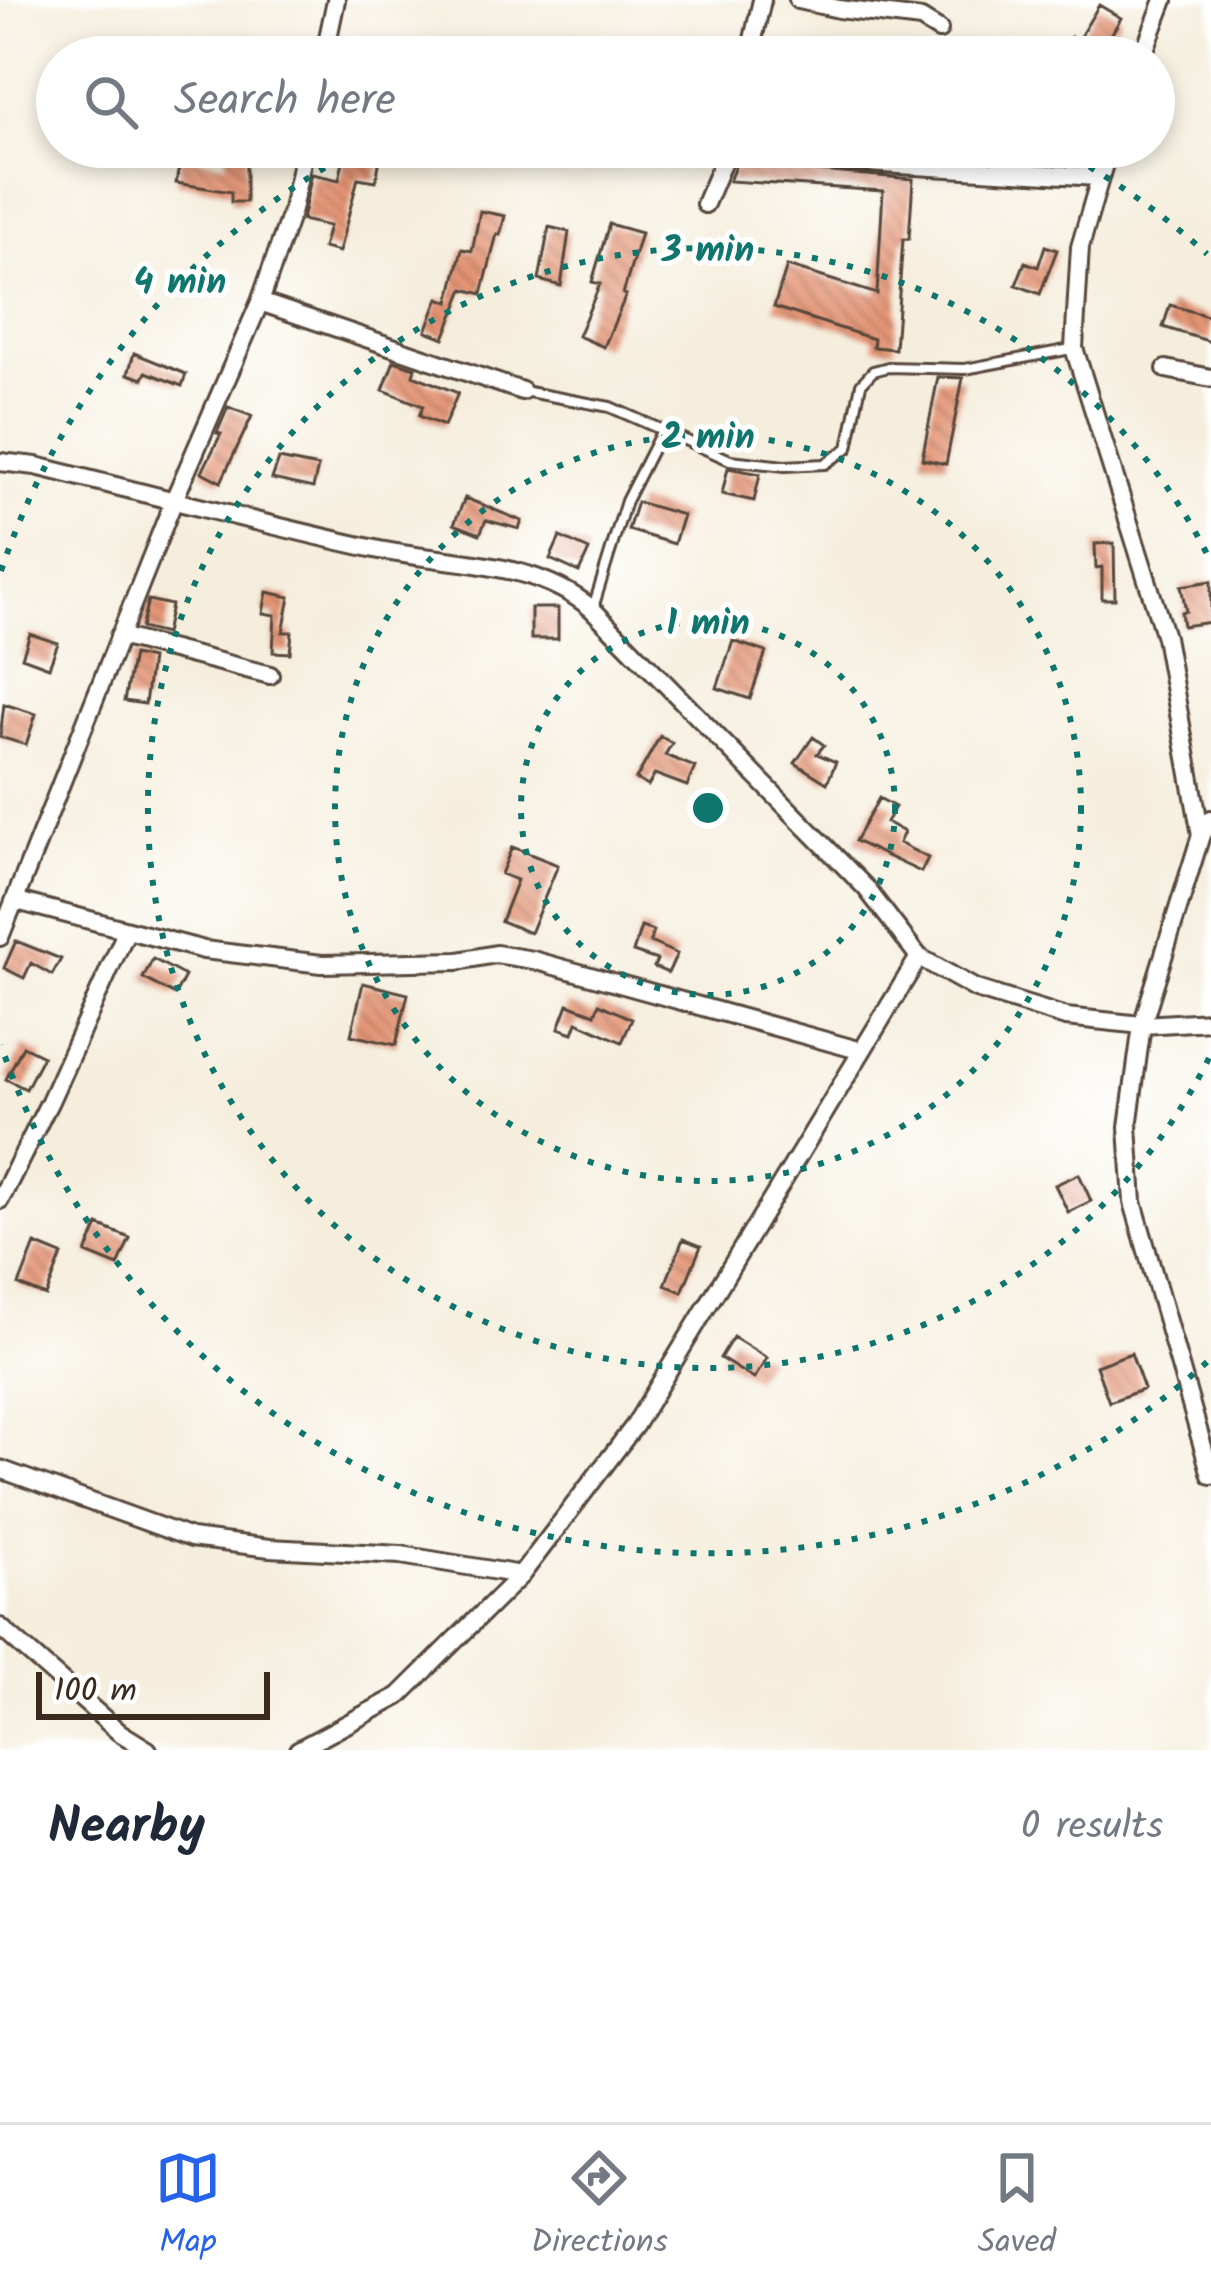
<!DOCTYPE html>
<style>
:root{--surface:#fff;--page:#f2f2f3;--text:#1f2937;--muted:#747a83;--line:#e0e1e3;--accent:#2563eb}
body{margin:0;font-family:Kalam,sans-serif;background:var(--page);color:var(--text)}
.scale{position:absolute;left:36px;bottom:30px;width:234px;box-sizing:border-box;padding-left:12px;border:6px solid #3b2a1e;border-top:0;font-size:33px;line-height:42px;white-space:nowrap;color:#3b2a1e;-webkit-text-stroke:9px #fff;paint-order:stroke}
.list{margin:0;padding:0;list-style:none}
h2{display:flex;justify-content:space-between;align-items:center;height:156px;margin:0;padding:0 48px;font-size:51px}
h2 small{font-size:39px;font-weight:400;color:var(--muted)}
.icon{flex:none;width:66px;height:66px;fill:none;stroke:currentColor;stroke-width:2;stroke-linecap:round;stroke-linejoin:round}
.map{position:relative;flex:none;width:1211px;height:1750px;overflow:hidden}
.search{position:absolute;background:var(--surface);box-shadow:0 6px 18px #0003;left:36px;right:36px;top:36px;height:132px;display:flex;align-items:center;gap:30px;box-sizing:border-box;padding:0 42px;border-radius:66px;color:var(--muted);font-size:45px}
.sheet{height:372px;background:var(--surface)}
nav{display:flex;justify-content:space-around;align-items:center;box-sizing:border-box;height:168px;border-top:3px solid var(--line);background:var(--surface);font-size:33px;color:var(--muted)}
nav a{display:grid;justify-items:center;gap:6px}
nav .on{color:var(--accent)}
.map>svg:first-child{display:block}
.building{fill:url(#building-back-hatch)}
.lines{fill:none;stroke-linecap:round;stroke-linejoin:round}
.lane-casing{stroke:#57473b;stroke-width:14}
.street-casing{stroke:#57473b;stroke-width:22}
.lane{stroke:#fff;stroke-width:8}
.street{stroke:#fff;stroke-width:16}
.ring{fill:none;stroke:#0f766e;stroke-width:6;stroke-dasharray:6 12}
.centre{fill:#0f766e;stroke:#fff;stroke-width:6}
.ring-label{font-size:36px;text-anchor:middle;font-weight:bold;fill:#0f766e;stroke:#fff;stroke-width:10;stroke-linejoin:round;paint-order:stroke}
</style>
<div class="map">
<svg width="1211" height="1750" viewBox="0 0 1211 1750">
<defs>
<pattern id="building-back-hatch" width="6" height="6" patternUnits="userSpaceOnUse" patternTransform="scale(3)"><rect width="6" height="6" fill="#e49475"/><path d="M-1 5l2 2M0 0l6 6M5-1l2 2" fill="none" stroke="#ba795f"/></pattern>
</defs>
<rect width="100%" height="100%" fill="#fff"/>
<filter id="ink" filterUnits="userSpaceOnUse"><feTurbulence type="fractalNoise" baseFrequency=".00833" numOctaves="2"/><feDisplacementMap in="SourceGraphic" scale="24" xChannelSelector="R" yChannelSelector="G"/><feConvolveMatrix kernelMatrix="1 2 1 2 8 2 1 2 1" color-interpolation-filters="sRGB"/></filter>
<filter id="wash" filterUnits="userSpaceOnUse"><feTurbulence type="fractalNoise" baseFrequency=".004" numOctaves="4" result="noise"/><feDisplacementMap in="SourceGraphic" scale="48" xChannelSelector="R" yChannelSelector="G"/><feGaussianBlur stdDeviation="2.7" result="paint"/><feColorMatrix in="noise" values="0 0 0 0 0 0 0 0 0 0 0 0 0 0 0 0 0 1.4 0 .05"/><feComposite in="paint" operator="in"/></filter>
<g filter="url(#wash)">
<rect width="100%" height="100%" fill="#f5eedd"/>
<g id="blocks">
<!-- building -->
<path class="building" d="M1099,5L1121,18L1098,57H1062L1071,37L1078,40Z
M226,147H246V202H231V192L176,183L181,156L226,163Z
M346,147H363L361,155L380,158L376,181L358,178L339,252L323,248L329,226L302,220L312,174L339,180Z
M736,164L913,179L909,239H903L895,349L873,347L874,339L774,307L787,266L877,294L883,191L729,181Z
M480,211L505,216L500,235L497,234L482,294L464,289L444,338L426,331L439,298L449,302L462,249L472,251Z
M609,224L641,233L623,294L626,295L604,347L578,336L600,284L592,282Z
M549,227L569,232L561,286L539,280Z
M1045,246L1057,250L1040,294L1016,285L1025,262L1038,267Z
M1170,305L1211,317V342L1163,327Z
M134,353L186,374L182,386L146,372L143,379L128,374Z
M394,361L415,368L413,375L458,393L444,426L419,416L423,406L383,390Z
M938,377L963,378L946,464L922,459Z
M228,407L252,416L221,482L202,472L221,434L217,433Z
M279,459L318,467L313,488L272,479Z
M728,468L760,474L754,501L722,494Z
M465,498L522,521L519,529L486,520L480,534L454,524Z
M637,502L683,515L674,544L628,530Z
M560,537L589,550L579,572L550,559Z
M1114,543L1115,599H1102V567L1096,568L1095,544Z
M1211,581V622L1183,626L1181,612L1186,611L1181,586Z
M267,592L290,597L283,632H292L290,653L273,652L275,615L263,613Z
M148,600L171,605L165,634L141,628Z
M531,608H558V639H531Z
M30,634L58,643L49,667L22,657Z
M733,641L766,652L750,699L717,688Z
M133,655L151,659L145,704L124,701Z
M4,704L36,714L26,745L0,737Z
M660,736L672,743L665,755L695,767L687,786L655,774L648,786L636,779Z
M813,737L824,745L817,754L836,762L827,783L795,763Z
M879,798L895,807L886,822L904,832L899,843L928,858L921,872L855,841Z
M512,847L558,865L530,933L501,921L517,880L501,874Z
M641,927L653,931L650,942L677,954L668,973L654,967L657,960L633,952Z
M16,941L61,959L52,975L31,963L24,978L4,968Z
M153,959L185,976L175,995L143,978Z
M363,983L408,994L396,1045L351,1035Z
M568,1004L595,1014L599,1004L632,1019L622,1042L577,1022L573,1033L559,1028Z
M23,1046L43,1056L26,1089L6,1079Z
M1079,1174L1091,1201L1068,1212L1055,1185Z
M98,1225L130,1238L118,1266L86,1253Z
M683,1239L701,1246L682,1292L665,1285Z
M35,1244L62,1255L46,1296L19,1285Z
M733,1337L767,1358L754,1379L720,1358Z
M1131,1353L1144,1389L1109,1402L1096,1366Z"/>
</g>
</g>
<g filter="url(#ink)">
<use href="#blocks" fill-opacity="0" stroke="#57473b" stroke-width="3"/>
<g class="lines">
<defs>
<path id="lane" d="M523,391L610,407L730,460L785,466L825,464L848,448L861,384L873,371L888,367L965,369L1071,349
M593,608L626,501L661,432"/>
<path id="street" d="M798,0L839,9L921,19L939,30
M324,57L336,0
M749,57L762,0
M1142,57L1164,0
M731,147L833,161L1097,177
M1109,147L1080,247L1074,348L1165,637L1201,835
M705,204L729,147
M260,302L522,391
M1166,369L1211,378
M0,462L36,466C149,494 261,524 375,549C448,565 532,558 592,609L866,888L919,957L976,989L1066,1017L1142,1025L1211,1021
M119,636L270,675
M1211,819L1201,835L1142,1025L1128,1127L1133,1202L1211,1475
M17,901L204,950L322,964L458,961L496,954L533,960L862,1051
M0,937L174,500L260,302L292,210L305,147
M0,1200L50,1101L127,930
M0,1469L191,1538L270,1548L401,1555L521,1575
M0,1627L119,1732L148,1750
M298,1750L399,1696L521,1575L635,1425L919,957"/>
</defs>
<!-- lane casing -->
<use href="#lane" class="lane-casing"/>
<!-- street casing -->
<use href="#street" class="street-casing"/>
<!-- lane -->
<use href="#lane" class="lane"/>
<!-- street -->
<use href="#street" class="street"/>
</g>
</g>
<!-- distance rings -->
<g class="ring">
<circle cx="708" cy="808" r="187"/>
<circle cx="708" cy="808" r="373"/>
<path d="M1209 1058A560 560 0 1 1 1209 558"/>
<path d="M1207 1362A746 746 0 0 1 1 1045M1 571A746 746 0 0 1 358 149M1058 149A746 746 0 0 1 1207 254"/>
</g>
<circle cx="708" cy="808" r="18" class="centre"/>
<g class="ring-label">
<text x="708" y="261">3 min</text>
<text x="180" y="293">4 min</text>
<text x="708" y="448">2 min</text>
<text x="708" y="634">1 min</text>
</g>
</svg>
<div class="scale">100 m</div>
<div class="search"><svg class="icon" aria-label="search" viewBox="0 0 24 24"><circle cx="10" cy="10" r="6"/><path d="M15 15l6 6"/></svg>Search here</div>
</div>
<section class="sheet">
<h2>Nearby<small>0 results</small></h2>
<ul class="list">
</ul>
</section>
<nav>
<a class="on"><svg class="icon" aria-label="map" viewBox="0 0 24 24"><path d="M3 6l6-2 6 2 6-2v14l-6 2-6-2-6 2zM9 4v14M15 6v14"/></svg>Map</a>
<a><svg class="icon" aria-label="directions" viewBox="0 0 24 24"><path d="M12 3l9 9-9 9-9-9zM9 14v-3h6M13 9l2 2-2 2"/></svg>Directions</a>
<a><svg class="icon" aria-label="saved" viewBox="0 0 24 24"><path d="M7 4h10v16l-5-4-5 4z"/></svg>Saved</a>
</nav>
